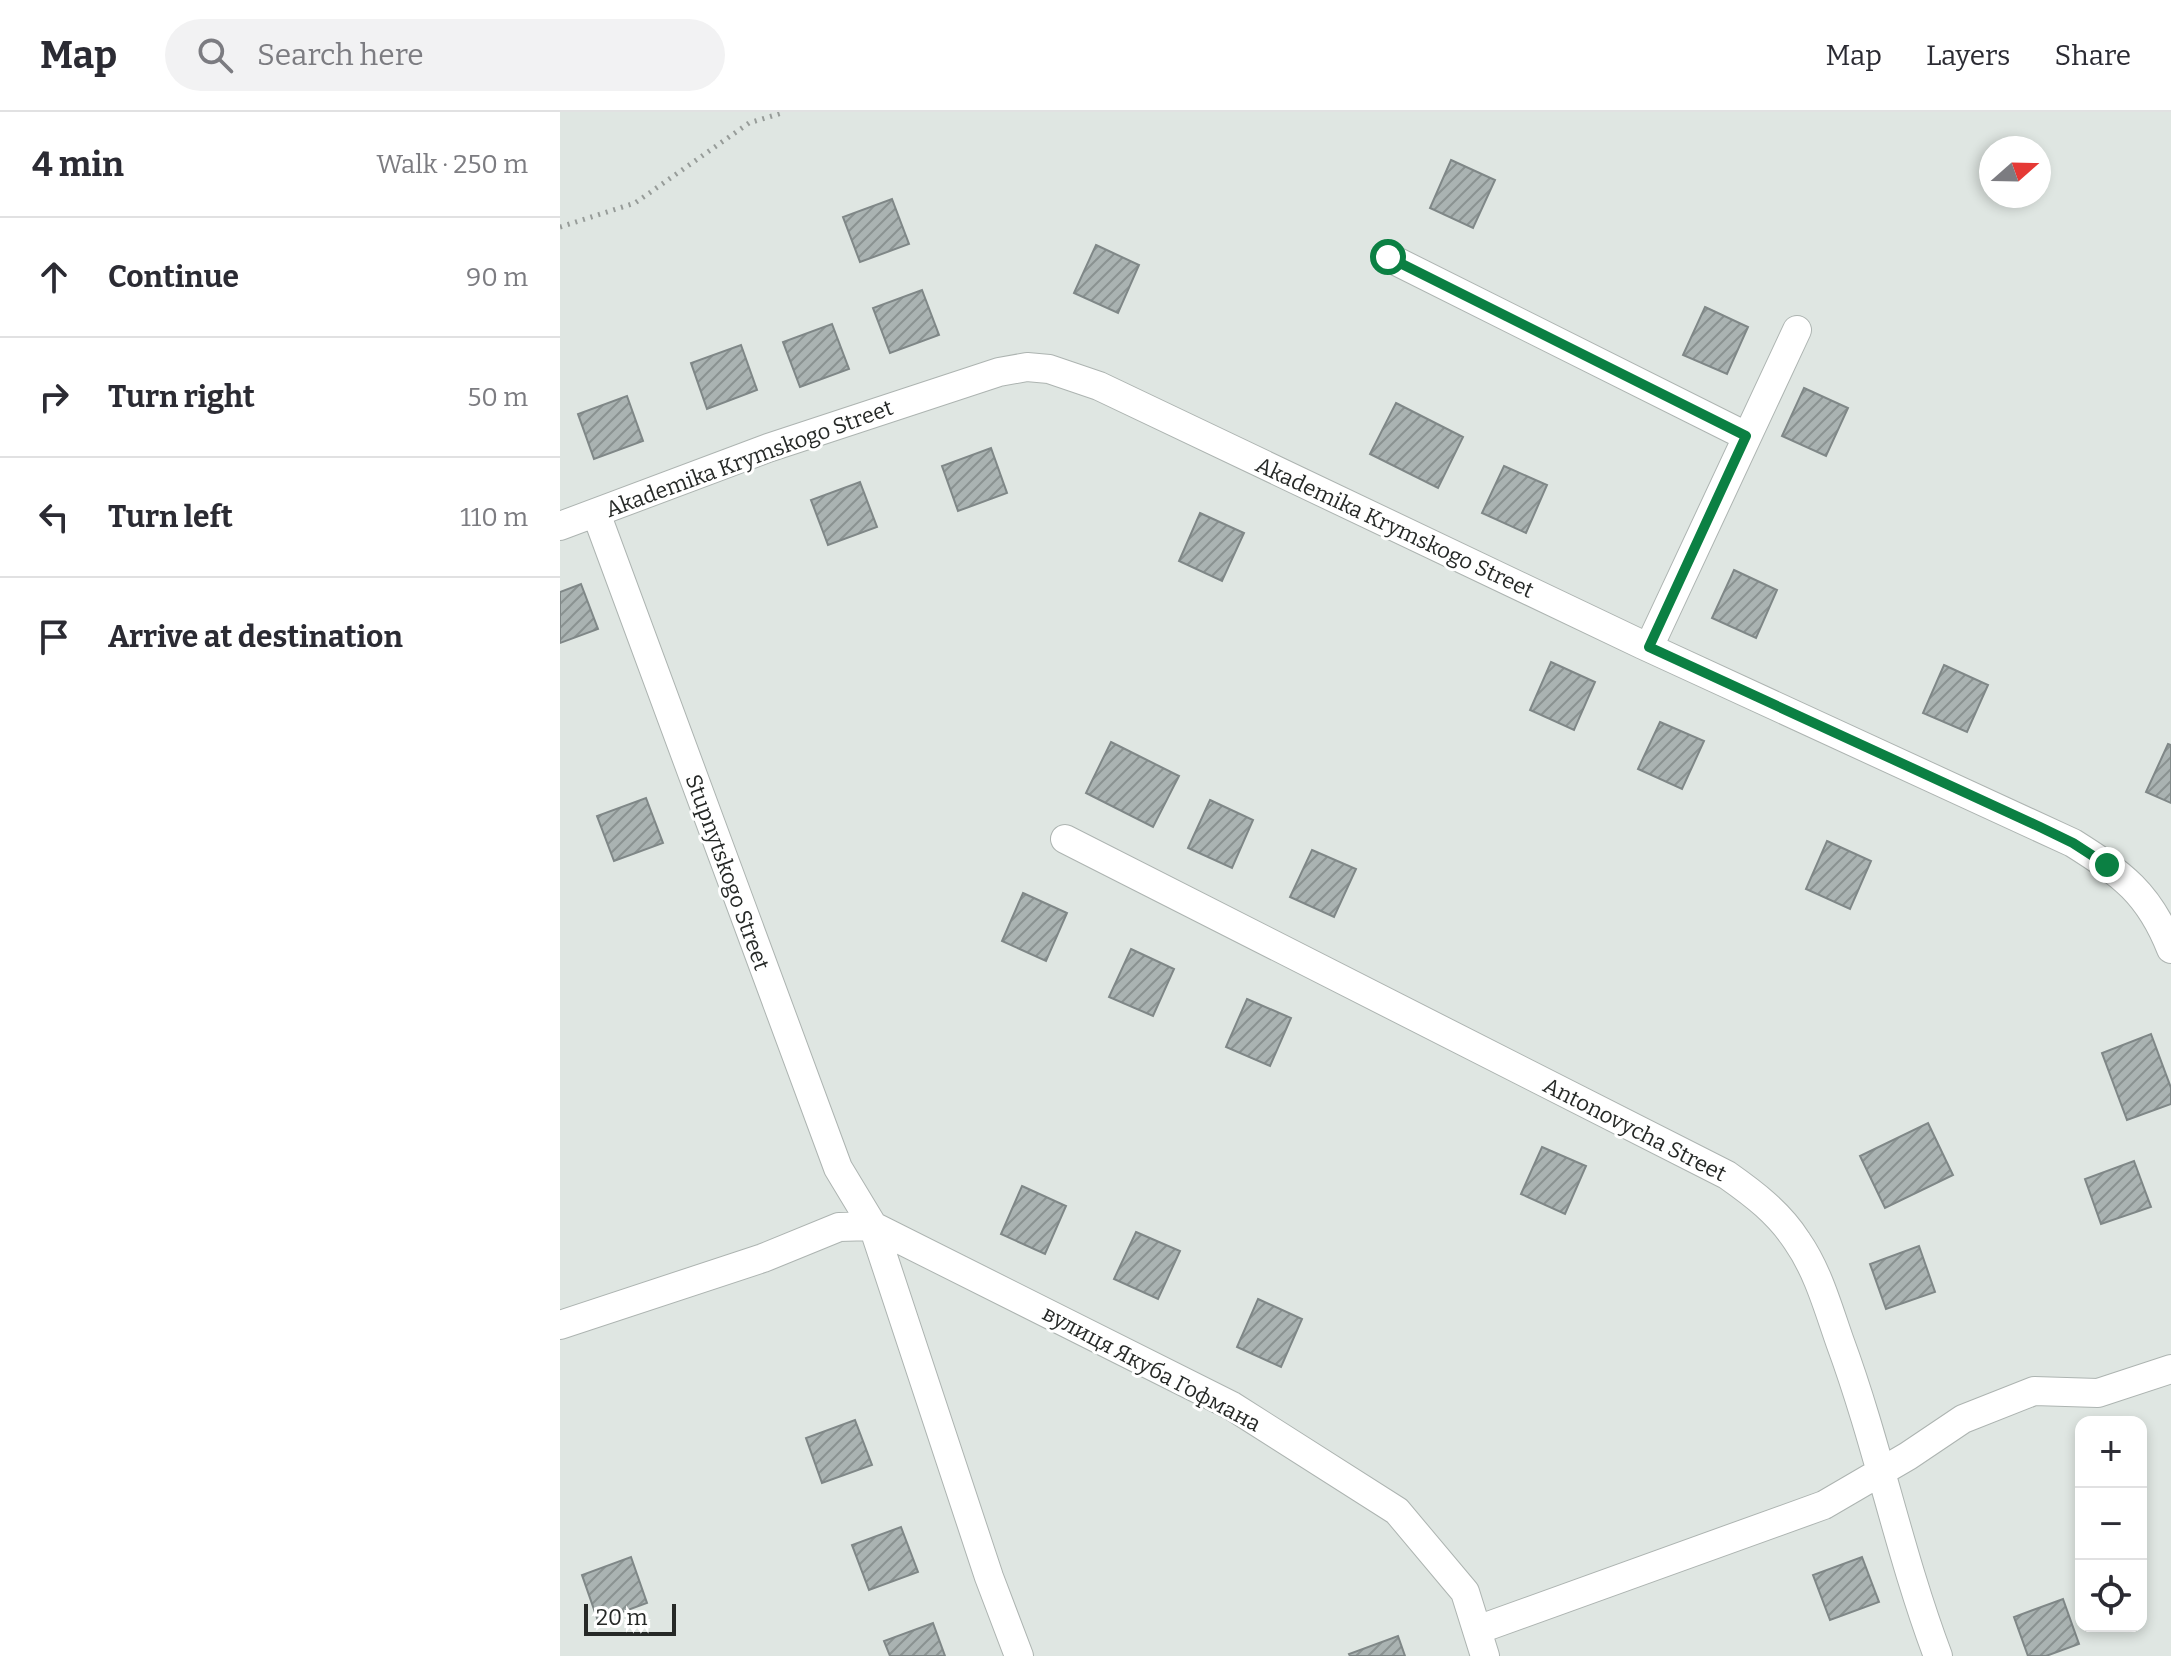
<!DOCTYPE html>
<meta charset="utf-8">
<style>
:root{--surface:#fff;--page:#f2f2f3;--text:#2b2b33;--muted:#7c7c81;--line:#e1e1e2}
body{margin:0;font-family:Bitter,serif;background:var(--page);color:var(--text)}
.controls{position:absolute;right:24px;bottom:24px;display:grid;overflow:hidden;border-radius:16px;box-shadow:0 4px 12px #0003}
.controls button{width:72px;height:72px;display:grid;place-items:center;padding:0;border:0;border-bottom:2px solid var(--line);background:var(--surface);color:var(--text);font:40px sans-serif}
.compass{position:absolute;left:1419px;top:24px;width:72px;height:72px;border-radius:50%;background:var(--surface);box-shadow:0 4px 12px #0003;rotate:70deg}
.scale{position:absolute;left:24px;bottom:20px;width:92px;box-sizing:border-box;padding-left:8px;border:4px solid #262927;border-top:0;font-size:22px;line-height:28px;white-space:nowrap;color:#262927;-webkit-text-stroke:6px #fff;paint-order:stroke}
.stop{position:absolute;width:24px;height:24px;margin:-18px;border:6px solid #0b8043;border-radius:50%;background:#fff}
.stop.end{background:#0b8043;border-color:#fff;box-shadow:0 2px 8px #0008}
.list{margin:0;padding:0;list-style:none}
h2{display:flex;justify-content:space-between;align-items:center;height:104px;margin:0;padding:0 32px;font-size:34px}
h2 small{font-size:26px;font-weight:400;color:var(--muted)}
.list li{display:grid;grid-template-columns:52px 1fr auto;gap:24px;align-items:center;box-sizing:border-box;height:120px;padding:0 32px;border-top:2px solid var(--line)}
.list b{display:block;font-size:30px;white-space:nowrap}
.list em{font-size:26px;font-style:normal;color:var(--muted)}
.icon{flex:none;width:44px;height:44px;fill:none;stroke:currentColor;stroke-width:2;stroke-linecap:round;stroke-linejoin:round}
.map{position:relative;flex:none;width:1611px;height:1544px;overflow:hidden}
header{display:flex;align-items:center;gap:48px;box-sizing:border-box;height:112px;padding:0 40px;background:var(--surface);border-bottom:2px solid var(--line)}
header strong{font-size:38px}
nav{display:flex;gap:44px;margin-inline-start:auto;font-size:28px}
.search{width:560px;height:72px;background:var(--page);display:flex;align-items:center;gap:20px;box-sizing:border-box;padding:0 28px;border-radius:44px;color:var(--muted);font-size:30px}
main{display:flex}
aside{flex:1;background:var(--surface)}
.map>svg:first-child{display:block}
.building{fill:url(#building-hatch);stroke:#7f8787;stroke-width:2}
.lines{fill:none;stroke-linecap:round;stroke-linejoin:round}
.minor-casing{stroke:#adb4b1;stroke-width:30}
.path{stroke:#979c99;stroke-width:5;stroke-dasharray:2 6;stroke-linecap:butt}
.minor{stroke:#fff;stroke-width:28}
.route{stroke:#0b8043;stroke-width:10}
.labels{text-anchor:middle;stroke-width:6;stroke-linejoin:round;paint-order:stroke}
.street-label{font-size:22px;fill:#262927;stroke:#fff}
</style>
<header>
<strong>Map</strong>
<div class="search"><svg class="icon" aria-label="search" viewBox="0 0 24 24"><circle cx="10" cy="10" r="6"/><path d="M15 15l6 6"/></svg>Search here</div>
<nav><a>Map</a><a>Layers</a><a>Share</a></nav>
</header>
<main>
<aside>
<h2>4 min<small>Walk · 250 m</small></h2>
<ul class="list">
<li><svg class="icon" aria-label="ahead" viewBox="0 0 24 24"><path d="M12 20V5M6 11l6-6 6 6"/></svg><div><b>Continue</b></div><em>90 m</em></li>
<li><svg class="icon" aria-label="right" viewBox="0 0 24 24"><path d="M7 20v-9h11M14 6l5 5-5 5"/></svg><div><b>Turn right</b></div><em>50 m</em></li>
<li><svg class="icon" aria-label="left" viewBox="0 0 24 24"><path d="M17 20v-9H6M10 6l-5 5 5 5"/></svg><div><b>Turn left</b></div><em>110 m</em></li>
<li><svg class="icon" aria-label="arrive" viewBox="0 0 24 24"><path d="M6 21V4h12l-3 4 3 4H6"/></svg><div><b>Arrive at destination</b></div></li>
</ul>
</aside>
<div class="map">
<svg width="1611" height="1544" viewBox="0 0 1611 1544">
<defs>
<pattern id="building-hatch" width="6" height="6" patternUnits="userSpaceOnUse" patternTransform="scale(2)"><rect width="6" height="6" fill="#aab3b2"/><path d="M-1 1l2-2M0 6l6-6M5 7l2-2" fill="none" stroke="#8a9291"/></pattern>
</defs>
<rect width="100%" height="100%" fill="#dfe6e2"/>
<!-- building -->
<path class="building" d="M891,48L935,68L913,116L870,96Z
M332,87L349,132L300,150L283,105Z
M536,133L579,153L558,201L514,181Z
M362,178L379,223L330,241L313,196Z
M1145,195L1188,215L1167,262L1123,243Z
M272,212L289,257L240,275L223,230Z
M181,233L197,278L147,297L131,251Z
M1244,276L1288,296L1266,344L1222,324Z
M67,284L83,329L34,347L18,302Z
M836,291L903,325L878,376L810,342Z
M431,336L447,381L398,399L382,354Z
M944,354L987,373L966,421L922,401Z
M300,370L317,415L268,433L251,388Z
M640,401L684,421L662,469L619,449Z
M1174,458L1217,478L1196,526L1152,506Z
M21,472L38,517L0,531V480Z
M991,550L1035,570L1014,618L970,598Z
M1384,553L1428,573L1407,620L1363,601Z
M1100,610L1144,629L1122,677L1078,657Z
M551,630L619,664L593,715L526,681Z
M1608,632L1611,633V691L1586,680Z
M86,686L103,731L54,749L37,704Z
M650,688L693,708L672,756L628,736Z
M1267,729L1311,749L1290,797L1246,777Z
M752,738L796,757L774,805L730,785Z
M463,781L507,801L486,849L442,829Z
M571,837L614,857L593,904L549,885Z
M687,887L731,906L710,954L666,935Z
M1591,922L1611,976V992L1567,1008L1542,941Z
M1368,1011L1393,1063L1325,1096L1300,1044Z
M982,1035L1026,1054L1005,1102L961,1082Z
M1574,1049L1591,1095L1541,1112L1525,1067Z
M462,1074L506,1094L485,1142L441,1122Z
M576,1120L620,1139L598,1187L554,1167Z
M1359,1134L1375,1180L1326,1197L1310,1152Z
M698,1187L742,1207L721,1255L677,1235Z
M295,1308L312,1353L262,1371L246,1326Z
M341,1415L358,1460L309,1478L292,1433Z
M71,1445L87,1491L38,1509L22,1463Z
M1302,1445L1319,1490L1270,1508L1253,1463Z
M1503,1487L1519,1532L1486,1544H1468L1454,1505Z
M373,1511L385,1544H330L324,1529Z
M838,1524L845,1544H790L789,1542Z"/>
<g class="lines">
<defs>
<path id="minor" d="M828,145L1186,324
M36,401L278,1056L313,1114L429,1465L459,1544
M0,414L208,336L439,260L467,255L489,257L539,274L1083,533L1513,731C1562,762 1589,781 1611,837
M1089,535L1237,218
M505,727L1167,1063C1194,1082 1219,1101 1237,1129C1258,1159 1268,1196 1280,1230C1318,1333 1339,1441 1378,1544
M0,1213L203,1146L279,1115L313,1114L672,1294L837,1399L905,1480L925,1544
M917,1518L1264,1393L1348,1344L1403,1307L1474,1279L1538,1281L1611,1257"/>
</defs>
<!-- minor casing -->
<use href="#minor" class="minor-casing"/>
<!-- path -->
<path class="path" d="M0,115L75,91L189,11L225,0"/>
<!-- minor -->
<use href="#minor" class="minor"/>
</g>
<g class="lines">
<!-- route -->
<path class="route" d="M828,145L1186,324L1089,535L1480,715L1513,731L1547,753"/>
</g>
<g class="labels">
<!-- street labels -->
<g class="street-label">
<text transform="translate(189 346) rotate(-20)" y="8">Akademika Krymskogo Street</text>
<text transform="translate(835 415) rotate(25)" y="8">Akademika Krymskogo Street</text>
<text transform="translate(168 760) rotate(70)" y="8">Stupnytskogo Street</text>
<text transform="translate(1075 1017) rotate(27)" y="8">Antonovycha Street</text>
<text transform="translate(592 1256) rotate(28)" y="8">вулиця Якуба Гофмана</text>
</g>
</g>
</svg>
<div class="controls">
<button>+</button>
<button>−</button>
<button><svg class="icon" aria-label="locate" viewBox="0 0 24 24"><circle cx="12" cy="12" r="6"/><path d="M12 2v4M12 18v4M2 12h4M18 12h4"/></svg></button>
</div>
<svg class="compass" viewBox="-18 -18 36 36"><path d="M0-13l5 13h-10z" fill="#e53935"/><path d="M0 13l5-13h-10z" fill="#7c7c81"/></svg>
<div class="scale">20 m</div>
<div class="stop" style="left:828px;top:145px"></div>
<div class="stop end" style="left:1547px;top:753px"></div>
</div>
</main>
